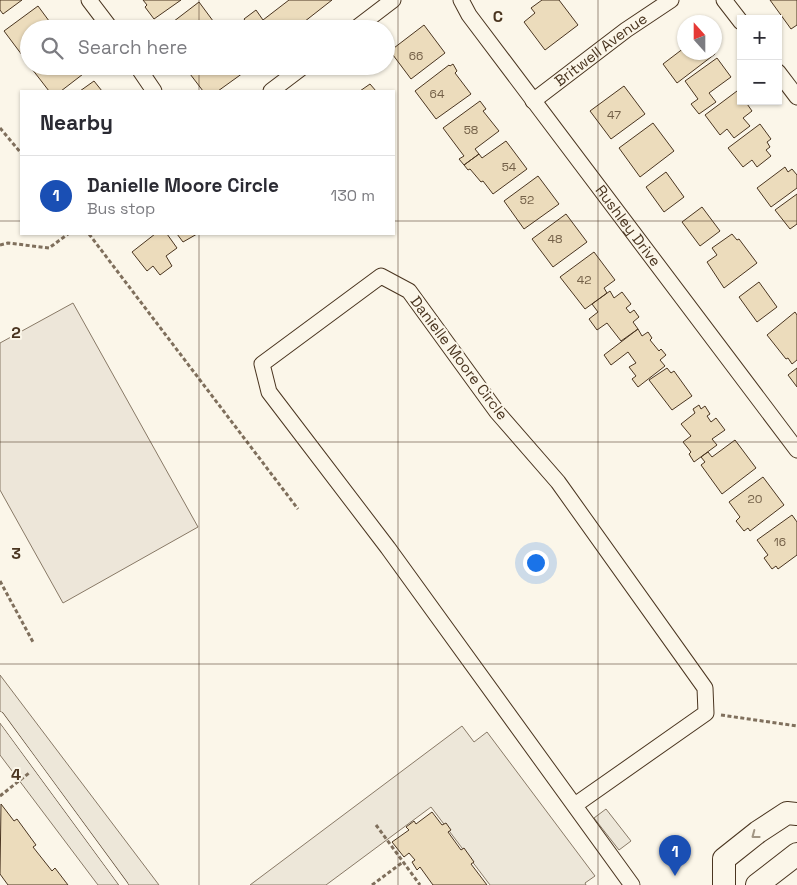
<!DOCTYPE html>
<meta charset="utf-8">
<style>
:root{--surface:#fff;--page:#f7f7f7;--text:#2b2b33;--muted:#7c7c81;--line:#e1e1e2;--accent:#c62828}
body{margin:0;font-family:"Space Grotesk",sans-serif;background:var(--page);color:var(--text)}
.controls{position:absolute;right:15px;top:15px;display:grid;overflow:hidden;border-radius:0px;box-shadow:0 1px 4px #0004}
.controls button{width:45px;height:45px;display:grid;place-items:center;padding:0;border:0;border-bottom:1px solid var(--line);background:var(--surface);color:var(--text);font:25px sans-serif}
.compass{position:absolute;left:677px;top:15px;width:45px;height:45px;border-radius:50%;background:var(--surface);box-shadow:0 1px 4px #0004;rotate:339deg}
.you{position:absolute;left:535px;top:562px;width:18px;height:18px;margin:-12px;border:4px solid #fff;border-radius:50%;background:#1a73e8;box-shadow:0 0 0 8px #1a73e833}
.badge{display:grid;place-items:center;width:32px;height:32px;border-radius:50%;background:var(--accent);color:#fff;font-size:16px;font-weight:700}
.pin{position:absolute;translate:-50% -41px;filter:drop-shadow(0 1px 2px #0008)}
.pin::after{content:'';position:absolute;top:26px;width:18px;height:15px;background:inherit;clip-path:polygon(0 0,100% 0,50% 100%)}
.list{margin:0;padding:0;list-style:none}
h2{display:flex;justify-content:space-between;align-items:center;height:65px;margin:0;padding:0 20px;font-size:21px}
h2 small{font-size:16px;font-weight:400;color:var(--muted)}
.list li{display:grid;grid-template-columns:32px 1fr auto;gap:15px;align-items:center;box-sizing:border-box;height:80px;padding:0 20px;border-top:1px solid var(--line)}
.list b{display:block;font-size:19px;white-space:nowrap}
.list p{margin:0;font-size:16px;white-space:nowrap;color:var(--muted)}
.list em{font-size:16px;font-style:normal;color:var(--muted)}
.icon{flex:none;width:28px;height:28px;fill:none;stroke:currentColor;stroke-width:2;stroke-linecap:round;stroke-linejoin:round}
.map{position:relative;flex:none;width:797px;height:885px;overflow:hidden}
.search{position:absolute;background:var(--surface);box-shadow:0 1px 4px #0004;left:20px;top:20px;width:375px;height:55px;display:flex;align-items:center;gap:12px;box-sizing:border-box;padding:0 18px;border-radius:28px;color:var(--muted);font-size:19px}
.panel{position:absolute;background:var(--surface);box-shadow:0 1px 4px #0004;left:20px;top:90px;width:375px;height:145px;border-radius:0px}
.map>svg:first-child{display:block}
.garden{fill:#ede6d9;stroke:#887966}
.parking{fill:#ede7d9;stroke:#887966}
.building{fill:#ecdcbc;stroke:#4a3520}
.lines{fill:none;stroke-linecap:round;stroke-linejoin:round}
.lane-casing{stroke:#4a3520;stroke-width:9}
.street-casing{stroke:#4a3520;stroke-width:17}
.secondary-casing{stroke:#4a3520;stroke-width:24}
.path{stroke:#7f6f5c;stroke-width:3;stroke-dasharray:4 2.5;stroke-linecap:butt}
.lane{stroke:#fbf6e9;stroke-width:8}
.street{stroke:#fbf6e9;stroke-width:15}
.secondary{stroke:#fbf6e9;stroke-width:22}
.oneway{stroke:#a29684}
.grid{fill:none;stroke:#4a3520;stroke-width:1;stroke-opacity:0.55}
.labels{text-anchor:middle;stroke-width:4;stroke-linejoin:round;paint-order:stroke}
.number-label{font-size:12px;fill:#725f47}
.street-label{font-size:15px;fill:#4a3520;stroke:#fbf6e9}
.grid-label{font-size:16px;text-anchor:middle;font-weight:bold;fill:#4a3520;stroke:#fbf6e9;stroke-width:4;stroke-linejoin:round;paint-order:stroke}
</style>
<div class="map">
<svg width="797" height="885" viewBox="0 0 797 885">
<rect width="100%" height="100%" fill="#fbf6e9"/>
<!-- garden -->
<path class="garden" d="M73,303L198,527L63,603L0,490V343Z"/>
<!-- parking -->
<path class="parking" d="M0,675L159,885H98L0,755Z
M462,726L474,742L487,732L595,876L585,883L586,885H490L431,807L326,885H250Z
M606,809L631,841L619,850L594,818Z"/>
<!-- building -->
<path class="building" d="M0,0H22L3,14L0,10Z
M143,0H181L154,19L145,7L147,5Z
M289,0H332L295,29H251L244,19L256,10L263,20Z
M542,0H559L578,25L545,50L524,22L535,13L531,8Z
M770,0H797V25L791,29Z
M199,2L219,29H165V28Z
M38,6L55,29H29V56L25,59L4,31Z
M424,25L445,53L411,79L390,51Z
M684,48V52H714L715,54L677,83L663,64Z
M717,58L731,77L709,93L716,102L699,114L691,104L698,99L685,81Z
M453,64L457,71L455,73L471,94L436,119L415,91L449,65L450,66Z
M35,66H83L87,71L61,91H49L32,69Z
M192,66H238L243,73L218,91H203L187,70Z
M94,81L102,91H80Z
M370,84L376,91H360Z
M624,86L645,114L611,139L590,111Z
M737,91L741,96V101H745L752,111L743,118L750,126L734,138L727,129L720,135L705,115Z
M480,101L486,109L483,111L499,131L475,149L479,154L464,165L459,159L464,156L443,128Z
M653,123L674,151L640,177L619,148Z
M760,124L771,139L767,142L770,147L766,150L771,156L757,167L752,160L743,167L728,148Z
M506,141L527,169L493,194L483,181L481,182L470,169L468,170L464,165L479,154L482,158Z
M785,167L788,172L792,169L797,175V188L771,207L757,188Z
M666,172L684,197L664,212L646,187Z
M538,176L559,204L524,229L504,201Z
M797,194V224L790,229L775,210Z
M702,207L720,231L700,246L682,222Z
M566,214L587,242L553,267L532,239Z
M155,234H167L177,248L166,256L172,266L160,275L153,266L147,271L132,252Z
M177,234H197L183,242Z
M732,234L737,240L739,239L757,263L724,288L707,262L717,255L712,248Z
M594,252L615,280L604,288L607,293L585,309L560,277Z
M759,282L777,307L757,322L739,297Z
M610,291L614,298L622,292L631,304L626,308L630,313L634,310L639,317L633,322L638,329L621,341L607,323L597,330L589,319L598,312L592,304Z
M795,312L797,315V360L792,364L788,358L786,359L767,335Z
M638,329L642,336L648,332L652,338L650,340L659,351L661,349L666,355L660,360L665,366L638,387L632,379L636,376L629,367L636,363L628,352L611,365L604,355Z
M667,368L671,373L674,371L692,396L672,410L649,380Z
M797,368V387L788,375Z
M699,405L701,409L705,406L710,414L707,416L711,422L716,418L725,430L712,439L717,445L694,462L689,454L691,452L683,442L691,436L681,424L695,413L693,409Z
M735,440L756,468L722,494L701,465L705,462L701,457L708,452L712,457Z
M763,477L784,505L750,531L748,528L744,531L736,521L740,517L729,502Z
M792,515L797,522V555L778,569L776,566L772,569L764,558L768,555L757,540Z
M1,804L14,821L17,819L36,845L33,847L52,871L55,868L68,885H8L0,874Z
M432,812L442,825L446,823L451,830L448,832L461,850L464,848L474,862L471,864L487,885H433L420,867L417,870L412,862L415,860L409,853L404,857L392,842L409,830L406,827L414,821L416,824Z"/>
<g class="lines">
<defs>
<path id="lane" d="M0,716L124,885"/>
<g id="street">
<path d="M89,0L111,29"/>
<path id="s1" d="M461,0L469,15L797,450"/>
<path d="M724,0L741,22"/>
<path d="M355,29L393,0"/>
<path d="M137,66L154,91"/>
<path d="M778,72L797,97"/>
<path d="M271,91L304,66"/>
<path id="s2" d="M533,101L626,30L671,0"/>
<path d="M575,805L706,713L705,688L558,482L497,412L409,291L381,276L262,364L269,392L388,548L632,885"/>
</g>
<path id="secondary" d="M724,885V859L758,832L787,813L797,814
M757,885L797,854"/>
</defs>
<!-- lane casing -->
<use href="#lane" class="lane-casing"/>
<!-- street casing -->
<use href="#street" class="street-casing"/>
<!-- secondary casing -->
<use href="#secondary" class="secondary-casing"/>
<!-- path -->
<path class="path" d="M0,128L21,153
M89,234L298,509
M0,245L8,243L49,248L68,234
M0,581L33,642
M721,715L797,726
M0,796L29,773
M376,825L420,885
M372,885L403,862"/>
<!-- lane -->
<use href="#lane" class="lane"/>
<!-- street -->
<use href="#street" class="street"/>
<!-- secondary -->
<use href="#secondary" class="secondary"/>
</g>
<!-- one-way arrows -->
<defs><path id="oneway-chevron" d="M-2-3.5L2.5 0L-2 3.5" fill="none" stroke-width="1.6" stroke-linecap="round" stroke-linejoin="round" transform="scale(1.25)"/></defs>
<use class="oneway" href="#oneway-chevron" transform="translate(755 835) rotate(143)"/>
<!-- grid -->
<path class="grid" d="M199,0V29M398,0V885M598,0V885M199,66V91M0,221H21M394,221H797M199,234V885M0,442H797M0,664H797"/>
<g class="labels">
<!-- number labels -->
<g class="number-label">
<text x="416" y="60">66</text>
<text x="437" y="98">64</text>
<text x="614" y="119">47</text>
<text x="471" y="134">58</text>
<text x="509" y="171">54</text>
<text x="527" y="204">52</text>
<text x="555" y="243">48</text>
<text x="584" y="284">42</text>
<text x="755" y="503">20</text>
<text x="780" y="546">16</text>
</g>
<!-- street labels -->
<g class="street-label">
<text dy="5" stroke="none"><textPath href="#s2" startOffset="85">Britwell Avenue</textPath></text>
<text dy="5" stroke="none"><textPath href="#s1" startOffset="281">Rushley Drive</textPath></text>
<text transform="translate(459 358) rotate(53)" y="5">Danielle Moore Circle</text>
</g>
</g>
<g class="grid-label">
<text x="498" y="22">C</text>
<text x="16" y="338">2</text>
<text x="16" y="559">3</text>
<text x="16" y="780">4</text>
</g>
</svg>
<div class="controls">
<button>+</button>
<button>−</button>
</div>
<svg class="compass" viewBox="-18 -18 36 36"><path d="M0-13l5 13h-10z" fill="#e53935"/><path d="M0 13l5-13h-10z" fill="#7c7c81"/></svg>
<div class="you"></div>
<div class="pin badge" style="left:675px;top:876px;background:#1a4fb4">1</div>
<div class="search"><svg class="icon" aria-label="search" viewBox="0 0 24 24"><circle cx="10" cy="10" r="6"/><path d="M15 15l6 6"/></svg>Search here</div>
<section class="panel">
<h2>Nearby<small></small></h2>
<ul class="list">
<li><span class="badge" style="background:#1a4fb4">1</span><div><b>Danielle Moore Circle</b><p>Bus stop</p></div><em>130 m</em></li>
</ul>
</section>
</div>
